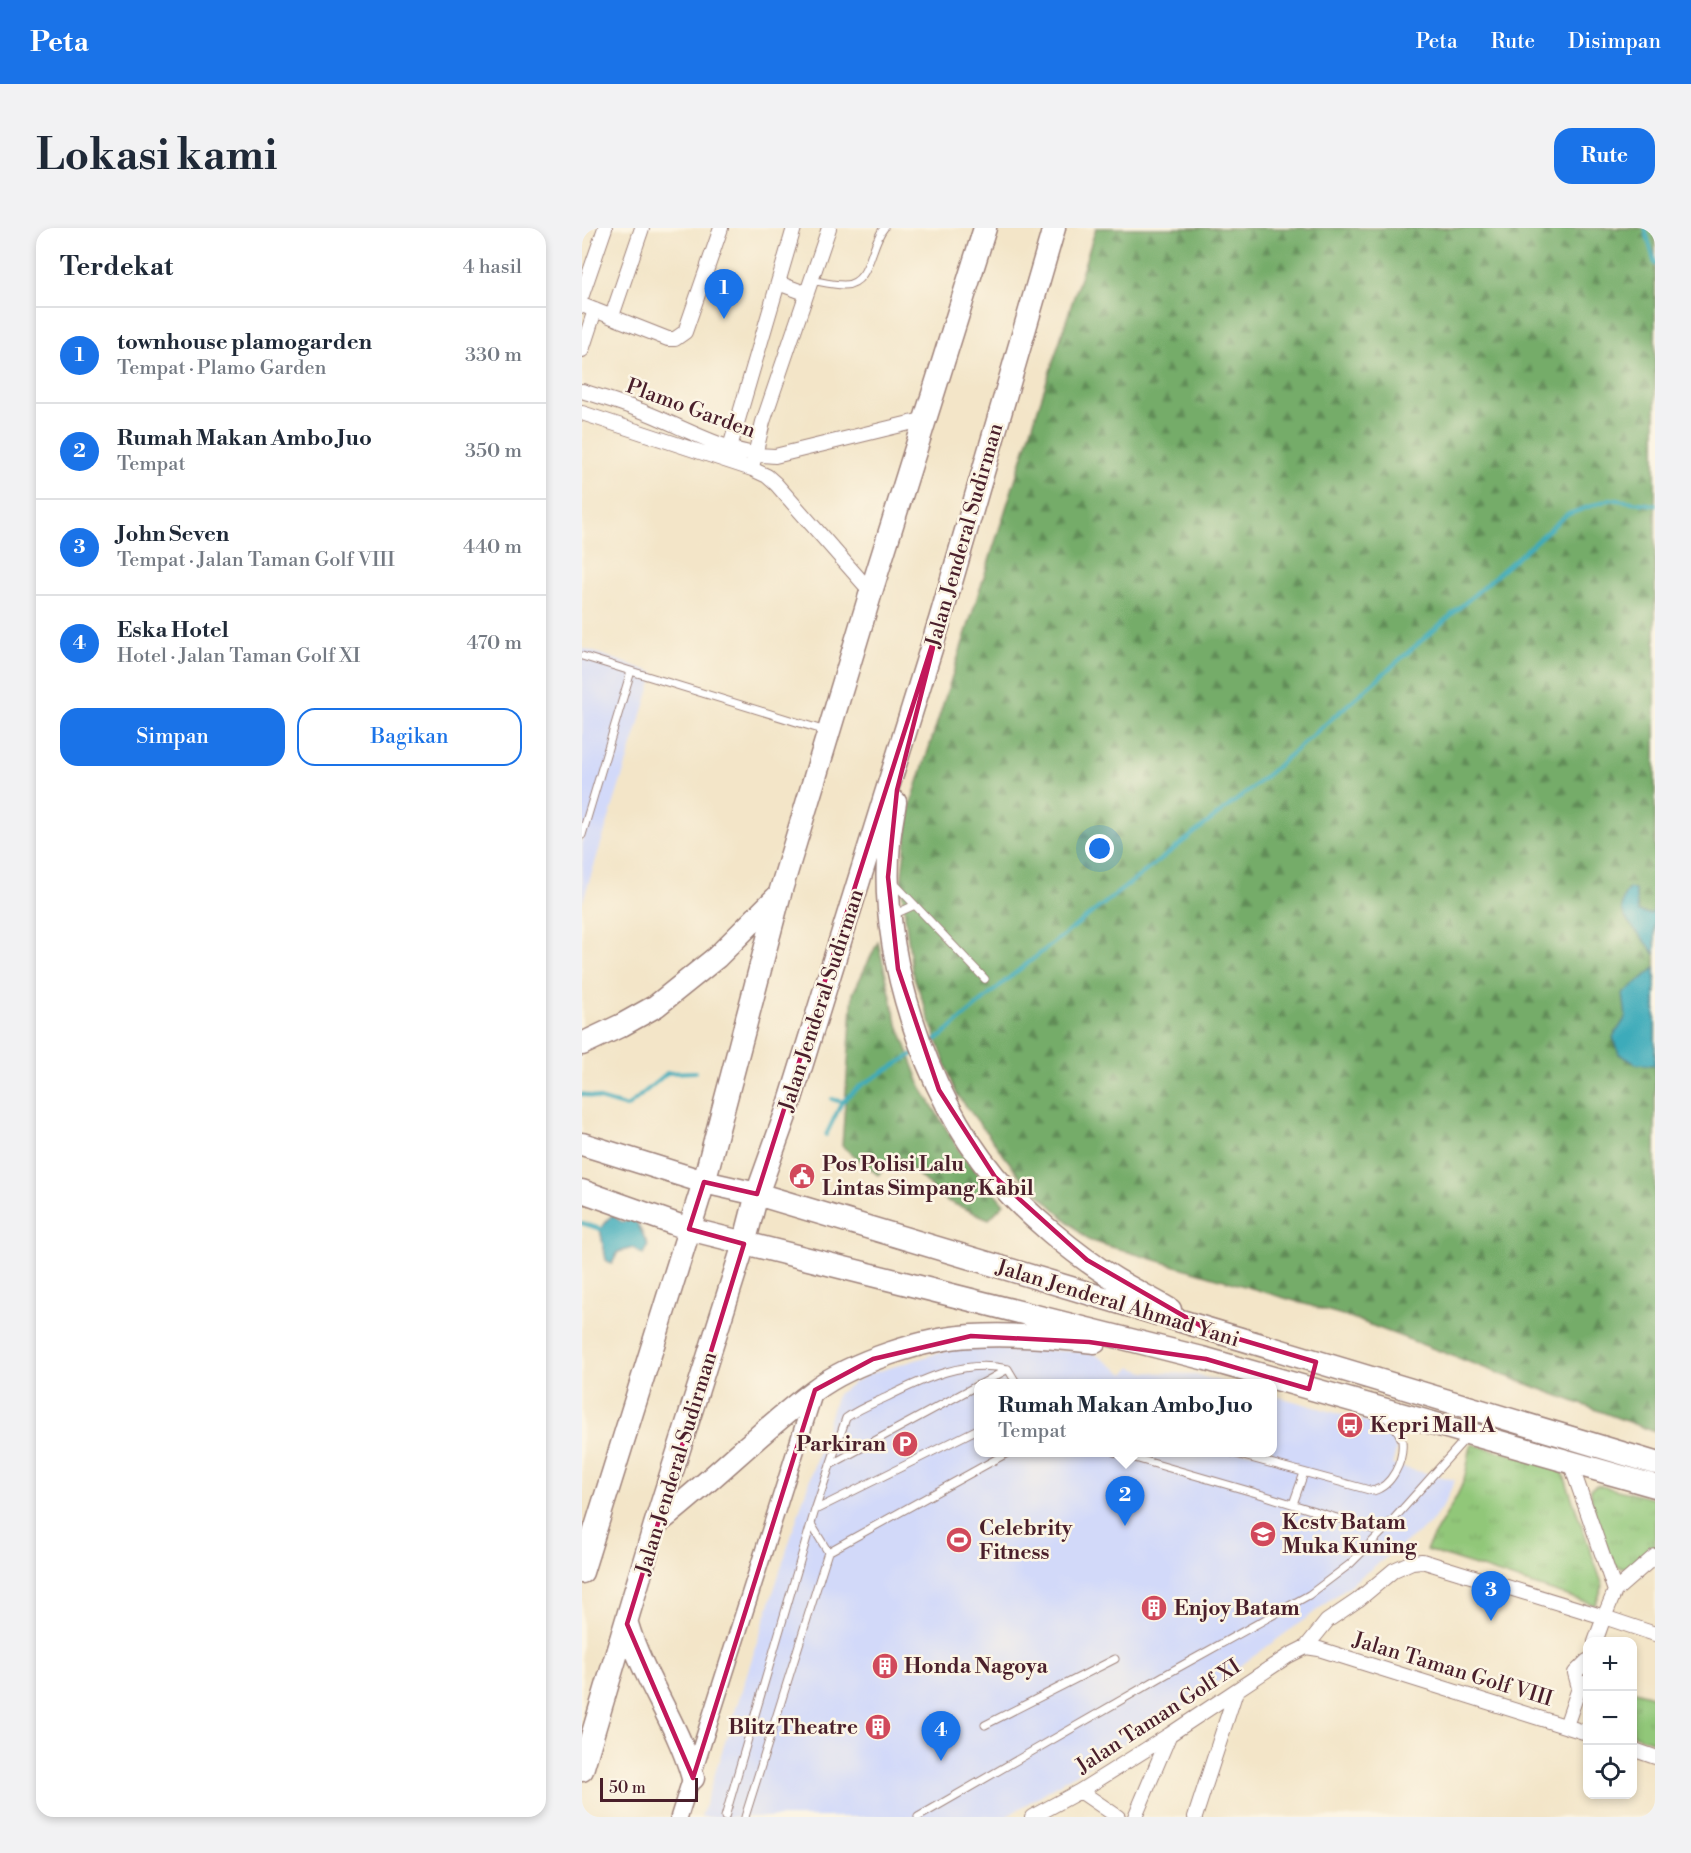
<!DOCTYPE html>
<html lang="id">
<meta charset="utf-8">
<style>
:root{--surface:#fff;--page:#f2f2f3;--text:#1f2937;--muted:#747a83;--line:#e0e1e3;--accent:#1a73e8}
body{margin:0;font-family:"Libre Bodoni",serif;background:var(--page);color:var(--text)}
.controls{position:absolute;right:18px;bottom:18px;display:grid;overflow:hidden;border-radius:12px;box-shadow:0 3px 9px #0003}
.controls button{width:54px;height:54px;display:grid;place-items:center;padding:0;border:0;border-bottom:2px solid var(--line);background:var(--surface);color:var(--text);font:30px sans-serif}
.scale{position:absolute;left:18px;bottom:15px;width:98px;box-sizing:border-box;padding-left:6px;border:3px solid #4a1f2b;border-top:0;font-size:16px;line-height:21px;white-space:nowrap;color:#4a1f2b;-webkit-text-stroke:4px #fcf5e5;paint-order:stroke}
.you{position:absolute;left:518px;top:621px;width:21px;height:21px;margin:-15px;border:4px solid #fff;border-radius:50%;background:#1a73e8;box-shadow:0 0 0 9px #1a73e833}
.badge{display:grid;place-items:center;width:39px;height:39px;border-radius:50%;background:var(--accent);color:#fff;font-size:20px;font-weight:700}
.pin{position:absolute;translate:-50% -50px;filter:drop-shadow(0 2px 3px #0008)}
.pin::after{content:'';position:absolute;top:32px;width:21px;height:18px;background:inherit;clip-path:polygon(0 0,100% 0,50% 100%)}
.popup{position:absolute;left:392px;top:1151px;width:303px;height:78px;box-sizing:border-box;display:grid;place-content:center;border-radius:12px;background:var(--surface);filter:drop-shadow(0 2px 4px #0005);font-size:20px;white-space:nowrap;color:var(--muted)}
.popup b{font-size:22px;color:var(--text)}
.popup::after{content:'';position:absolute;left:50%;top:100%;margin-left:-12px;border:12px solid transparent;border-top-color:var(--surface)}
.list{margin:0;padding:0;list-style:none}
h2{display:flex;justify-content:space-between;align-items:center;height:78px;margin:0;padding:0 24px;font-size:26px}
h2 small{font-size:20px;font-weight:400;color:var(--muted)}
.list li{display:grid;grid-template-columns:39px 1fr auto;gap:18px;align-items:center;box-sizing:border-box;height:96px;padding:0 24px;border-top:2px solid var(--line)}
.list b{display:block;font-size:22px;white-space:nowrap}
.list p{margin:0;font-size:20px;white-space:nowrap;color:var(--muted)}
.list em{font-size:20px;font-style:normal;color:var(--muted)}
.actions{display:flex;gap:12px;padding:18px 24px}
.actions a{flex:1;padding:14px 0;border:2px solid var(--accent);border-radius:18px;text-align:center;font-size:21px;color:var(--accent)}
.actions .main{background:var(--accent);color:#fff}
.icon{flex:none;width:33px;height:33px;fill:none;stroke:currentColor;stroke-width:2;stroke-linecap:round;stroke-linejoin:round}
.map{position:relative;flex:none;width:1073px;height:1589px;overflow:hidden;border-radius:18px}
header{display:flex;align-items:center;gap:36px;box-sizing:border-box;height:84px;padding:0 30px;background:var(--accent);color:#fff}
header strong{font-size:28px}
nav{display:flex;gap:33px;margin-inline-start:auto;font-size:21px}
.intro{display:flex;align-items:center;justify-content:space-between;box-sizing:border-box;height:144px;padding:0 36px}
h1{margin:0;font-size:42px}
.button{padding:15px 27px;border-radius:18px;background:var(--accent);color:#fff;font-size:21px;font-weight:700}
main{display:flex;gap:36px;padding:0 36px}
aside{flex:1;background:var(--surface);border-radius:18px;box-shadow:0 3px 9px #0003}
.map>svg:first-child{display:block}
.built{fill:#d2d9f9}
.forest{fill:url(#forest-firs);stroke:#5f664a;stroke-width:1.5}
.park{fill:url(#park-tufts);stroke:#6e7352;stroke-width:1.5}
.water{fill:#3cabba;stroke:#436572;stroke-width:1.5}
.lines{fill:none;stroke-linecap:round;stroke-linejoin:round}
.stream{stroke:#3cabba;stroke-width:4}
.service-casing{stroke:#9e827a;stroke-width:9}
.minor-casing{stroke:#9e827a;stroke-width:16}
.tertiary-casing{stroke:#9e827a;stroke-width:19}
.trunk-casing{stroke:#9e827a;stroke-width:25}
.service{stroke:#fff;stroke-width:7}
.minor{stroke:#fff;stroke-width:14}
.tertiary{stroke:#fff;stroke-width:16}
.trunk{stroke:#fff;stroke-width:22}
.marked{fill:none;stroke:#c2185b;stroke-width:4.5;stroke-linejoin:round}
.labels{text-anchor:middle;stroke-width:5;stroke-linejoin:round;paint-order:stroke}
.street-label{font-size:21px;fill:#4a1f2b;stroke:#fcf5e5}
.poi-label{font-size:21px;font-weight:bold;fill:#4a1f2b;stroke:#fcf5e5;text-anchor:start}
</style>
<header>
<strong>Peta</strong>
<nav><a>Peta</a><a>Rute</a><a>Disimpan</a></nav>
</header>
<div class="intro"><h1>Lokasi kami</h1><a class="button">Rute</a></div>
<main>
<aside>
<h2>Terdekat<small>4 hasil</small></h2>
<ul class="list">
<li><span class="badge">1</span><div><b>townhouse plamogarden</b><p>Tempat · Plamo Garden</p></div><em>330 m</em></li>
<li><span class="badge">2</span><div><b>Rumah Makan Ambo Juo</b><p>Tempat</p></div><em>350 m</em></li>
<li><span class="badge">3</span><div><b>John Seven</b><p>Tempat · Jalan Taman Golf VIII</p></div><em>440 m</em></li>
<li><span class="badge">4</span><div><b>Eska Hotel</b><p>Hotel · Jalan Taman Golf XI</p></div><em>470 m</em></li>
</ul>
<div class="actions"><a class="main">Simpan</a><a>Bagikan</a></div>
</aside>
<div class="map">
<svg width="1073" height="1589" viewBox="0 0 1073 1589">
<defs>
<pattern id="forest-firs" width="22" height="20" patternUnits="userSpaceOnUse" patternTransform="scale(1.5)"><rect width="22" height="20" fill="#74ac69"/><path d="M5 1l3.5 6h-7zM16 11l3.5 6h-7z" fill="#618b57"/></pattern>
<pattern id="park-tufts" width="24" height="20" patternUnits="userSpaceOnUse" patternTransform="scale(1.5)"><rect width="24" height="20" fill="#91c779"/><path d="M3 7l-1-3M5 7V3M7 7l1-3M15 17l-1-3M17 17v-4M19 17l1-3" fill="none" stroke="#7faa69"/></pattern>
</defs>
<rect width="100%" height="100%" fill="#fcf5e5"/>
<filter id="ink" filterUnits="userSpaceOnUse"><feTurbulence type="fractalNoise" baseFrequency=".0167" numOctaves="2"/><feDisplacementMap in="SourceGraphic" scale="12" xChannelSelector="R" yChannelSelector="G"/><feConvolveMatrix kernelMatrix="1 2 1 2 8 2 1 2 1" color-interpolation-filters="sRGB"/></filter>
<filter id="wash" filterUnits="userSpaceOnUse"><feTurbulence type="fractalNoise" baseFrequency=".008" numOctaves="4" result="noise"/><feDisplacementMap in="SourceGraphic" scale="24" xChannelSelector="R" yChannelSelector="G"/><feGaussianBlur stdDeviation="1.35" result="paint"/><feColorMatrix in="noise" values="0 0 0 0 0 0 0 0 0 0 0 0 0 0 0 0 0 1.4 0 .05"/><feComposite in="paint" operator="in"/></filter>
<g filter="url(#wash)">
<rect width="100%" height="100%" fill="#f3e5c8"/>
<!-- built -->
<path class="built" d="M0,420L73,445L0,676Z
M380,1118L510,1124L543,1146L549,1139L563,1144L609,1146L646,1155L396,1156V1224H690V1167L800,1198L811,1207L814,1222L810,1237L873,1252L862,1276L849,1295L726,1389L611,1472L424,1589H119L255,1166L284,1147Z"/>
<!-- forest -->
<path class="forest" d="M514,0H1073V1204L767,1089L506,1012L437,947L374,865L330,743L319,655L328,579Z
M296,714L314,791L340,861L379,925L422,976L407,991L363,972L314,926L296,947L260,918L271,765Z"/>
<!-- park -->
<path class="park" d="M889,1216L979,1239L1021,1358L1013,1377L844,1322C855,1299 872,1278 881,1254C885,1242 887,1228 889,1216Z
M1015,1257L1073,1271V1323C1057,1336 1050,1347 1030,1336L1014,1290L1009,1272V1260Z
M1050,1462L1073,1469V1514L1051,1507Z"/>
<!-- water -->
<path class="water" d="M1047,660L1053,662L1056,684L1069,686L1073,681V727C1060,701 1025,690 1047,660Z
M1073,740V837L1054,836L1037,826L1031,809L1044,789L1041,766Z
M30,987L40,994L50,990L55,995L66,1017L61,1027L51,1020L36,1024L30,1036L24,1032L18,1001Z"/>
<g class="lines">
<!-- stream -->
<path class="stream" d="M1063,0L1073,36
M347,816L360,808L428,749L670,560L984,287L1028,271L1073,277
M0,866L45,879L85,845L113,844
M250,871L260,874
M244,907L260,874L278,858L333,825
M0,995L18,1001"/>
</g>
</g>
<g filter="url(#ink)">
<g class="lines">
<defs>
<path id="service" d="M229,52C240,54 251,57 262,57C289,57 288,16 302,0
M0,428L244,503
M0,607L49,443
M312,655L403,751
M313,686L333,677
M399,1156L426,1141
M532,1224L681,1267L800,1304
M647,1224L791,1263C810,1258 822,1233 820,1213C818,1203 810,1196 804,1189
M248,1237L396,1157
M711,1276L722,1245
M233,1282L396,1201
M229,1296L246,1324
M403,1497L533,1431
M143,1589L233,1282L264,1190C276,1181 292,1175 305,1169C343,1150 383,1131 426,1141L435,1156
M163,1589L246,1324L427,1224
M336,1589L581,1448L727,1367L768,1336L800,1304L884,1210"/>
<path id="minor" d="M196,55L223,65
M0,67L23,0
M0,77L86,111H93L103,104L139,0
M30,88L60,0
M0,122L13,82
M0,163C19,169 39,175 57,182C101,198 145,227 193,228L344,191
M0,185L170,241L185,248L194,256L289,364
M146,226L212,0
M171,235L181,194L247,0
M988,1234L1033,1363
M1013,1414L1022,1389L1073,1406
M724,1419L737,1421L1005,1505
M997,1460L993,1445L1005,1433
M984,1498L997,1460L1005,1454
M1050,1521L1073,1529
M498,1563L536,1589
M450,1589L498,1563L587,1507L706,1428L724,1419L745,1393L776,1372L812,1342L830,1334L840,1333L1022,1389L1033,1363L1073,1328
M553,1589L587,1508
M613,1589L654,1463"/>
<path id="tertiary" d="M97,1589L233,1162"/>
<path id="trunk" d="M313,574C311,587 308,601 307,614C297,725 342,862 412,948C442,984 493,1027 533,1051C551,1062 570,1071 588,1082
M0,816L40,797L74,778L135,729L198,666
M0,916L122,954L175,966L1073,1235
M0,963L107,1001L624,1131L1073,1258
M73,1297C128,1255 177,1204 233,1162C270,1134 344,1110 390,1108C430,1106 473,1109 513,1114
M0,1344L122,954L198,665L289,364L403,0
M45,1396C61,1450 96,1496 111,1550
M0,1542L73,1297L162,1016L175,966L207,877L358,392L472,0"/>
</defs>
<!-- service casing -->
<use href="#service" class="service-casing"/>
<!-- minor casing -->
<use href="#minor" class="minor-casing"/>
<!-- tertiary casing -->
<use href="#tertiary" class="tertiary-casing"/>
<!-- trunk casing -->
<use href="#trunk" class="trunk-casing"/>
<!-- service -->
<use href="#service" class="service"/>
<!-- minor -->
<use href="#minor" class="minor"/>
<!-- tertiary -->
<use href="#tertiary" class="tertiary"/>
<!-- trunk -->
<use href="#trunk" class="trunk"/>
</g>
</g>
<!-- marked area -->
<path class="marked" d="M358,392L315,562L306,649L316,741L357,862L413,949L505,1032L626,1102L734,1134L727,1161L624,1131L507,1114L389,1108L291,1131L233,1162L111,1550L45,1396L162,1016L107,1001L122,954L175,966Z"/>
<!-- icons -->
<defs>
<symbol id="civic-disc" viewBox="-11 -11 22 22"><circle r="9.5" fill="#d1495b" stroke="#fcf5e5"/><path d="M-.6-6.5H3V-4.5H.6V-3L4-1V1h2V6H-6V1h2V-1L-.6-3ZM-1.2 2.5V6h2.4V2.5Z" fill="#fff"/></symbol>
<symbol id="bus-disc" viewBox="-11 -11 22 22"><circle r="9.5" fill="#d1495b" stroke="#fcf5e5"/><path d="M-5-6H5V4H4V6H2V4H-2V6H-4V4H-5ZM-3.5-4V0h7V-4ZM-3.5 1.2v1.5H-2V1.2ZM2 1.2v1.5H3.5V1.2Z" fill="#fff"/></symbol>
<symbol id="parking-disc" viewBox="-11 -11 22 22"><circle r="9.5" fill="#d1495b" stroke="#fcf5e5"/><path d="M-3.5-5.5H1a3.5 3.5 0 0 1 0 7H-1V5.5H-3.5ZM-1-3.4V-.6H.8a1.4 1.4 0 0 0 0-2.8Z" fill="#fff"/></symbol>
<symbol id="school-disc" viewBox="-11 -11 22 22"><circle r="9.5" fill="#d1495b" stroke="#fcf5e5"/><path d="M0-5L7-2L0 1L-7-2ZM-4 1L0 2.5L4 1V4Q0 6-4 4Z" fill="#fff"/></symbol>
<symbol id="stadium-disc" viewBox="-11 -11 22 22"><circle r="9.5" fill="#d1495b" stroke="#fcf5e5"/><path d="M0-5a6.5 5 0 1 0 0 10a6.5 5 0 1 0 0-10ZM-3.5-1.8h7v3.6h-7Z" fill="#fff"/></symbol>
<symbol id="building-disc" viewBox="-11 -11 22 22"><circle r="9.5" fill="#d1495b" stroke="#fcf5e5"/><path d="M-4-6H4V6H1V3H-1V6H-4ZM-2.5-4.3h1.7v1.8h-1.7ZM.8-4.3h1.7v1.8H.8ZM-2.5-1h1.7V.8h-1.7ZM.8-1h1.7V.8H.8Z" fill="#fff"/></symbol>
</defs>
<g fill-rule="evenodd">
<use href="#civic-disc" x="205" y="933" width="30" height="30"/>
<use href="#bus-disc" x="753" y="1182" width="30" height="30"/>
<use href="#parking-disc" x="308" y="1201" width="30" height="30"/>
<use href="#school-disc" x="666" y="1291" width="30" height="30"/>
<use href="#stadium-disc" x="362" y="1297" width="30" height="30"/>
<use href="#building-disc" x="557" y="1365" width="30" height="30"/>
<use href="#building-disc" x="288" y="1423" width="30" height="30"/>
<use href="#building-disc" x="281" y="1484" width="30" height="30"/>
</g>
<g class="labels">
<!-- street labels -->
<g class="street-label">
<text transform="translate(109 180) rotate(20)" y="7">Plamo Garden</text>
<text transform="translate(382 307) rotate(-74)" y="7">Jalan Jenderal Sudirman</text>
<text transform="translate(239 772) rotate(-72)" y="7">Jalan Jenderal Sudirman</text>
<text transform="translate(536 1075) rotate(17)" y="7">Jalan Jenderal Ahmad Yani</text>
<text transform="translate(94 1235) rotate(-73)" y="7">Jalan Jenderal Sudirman</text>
<text transform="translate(871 1441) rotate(17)" y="7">Jalan Taman Golf VIII</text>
<text transform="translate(576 1488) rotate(-33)" y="7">Jalan Taman Golf XI</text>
</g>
<!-- poi labels -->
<g class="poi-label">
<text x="240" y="943">Pos Polisi Lalu<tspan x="240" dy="24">Lintas Simpang Kabil</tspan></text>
<text x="788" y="1204">Kepri Mall A</text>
<text x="304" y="1223" text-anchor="end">Parkiran</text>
<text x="700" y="1301">Kcstv Batam<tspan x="700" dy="24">Muka Kuning</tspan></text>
<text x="397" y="1307">Celebrity<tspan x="397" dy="24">Fitness</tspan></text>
<text x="592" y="1387">Enjoy Batam</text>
<text x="322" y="1445">Honda Nagoya</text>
<text x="276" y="1506" text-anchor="end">Blitz Theatre</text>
</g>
</g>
</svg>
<div class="controls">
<button>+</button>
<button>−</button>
<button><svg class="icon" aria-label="locate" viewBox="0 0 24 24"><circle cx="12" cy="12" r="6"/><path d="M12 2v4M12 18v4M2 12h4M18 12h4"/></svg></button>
</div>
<div class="scale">50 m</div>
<div class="you"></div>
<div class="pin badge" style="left:142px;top:91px">1</div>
<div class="pin badge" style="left:543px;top:1298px">2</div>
<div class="popup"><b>Rumah Makan Ambo Juo</b>Tempat</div>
<div class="pin badge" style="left:909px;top:1393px">3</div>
<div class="pin badge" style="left:359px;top:1533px">4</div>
</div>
</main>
